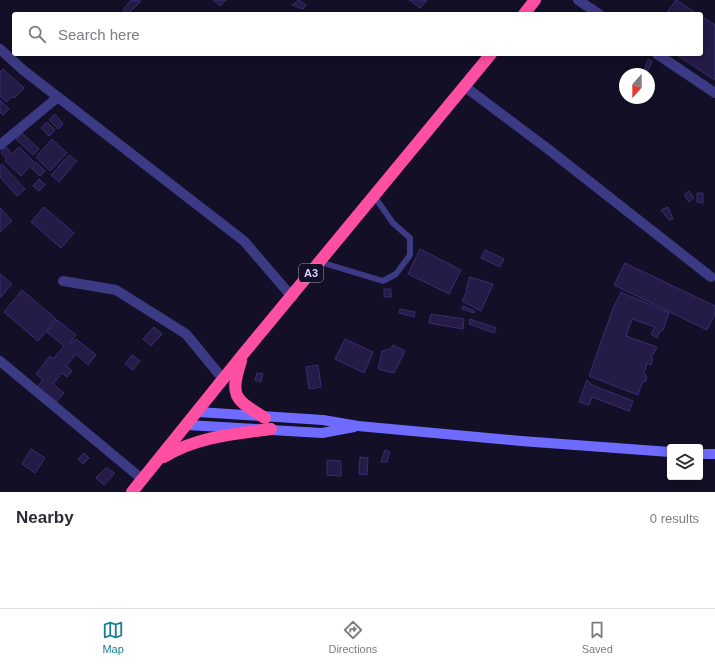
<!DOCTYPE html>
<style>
:root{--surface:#fff;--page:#f7f7f7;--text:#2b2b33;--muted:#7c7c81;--line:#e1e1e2;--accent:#187f8f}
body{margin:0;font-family:Arial,sans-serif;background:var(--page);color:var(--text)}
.controls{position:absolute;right:12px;bottom:12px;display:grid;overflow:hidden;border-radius:4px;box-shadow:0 2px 10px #0003}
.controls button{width:36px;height:36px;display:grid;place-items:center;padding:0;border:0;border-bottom:1px solid var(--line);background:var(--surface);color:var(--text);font:20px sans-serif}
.compass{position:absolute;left:619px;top:68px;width:36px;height:36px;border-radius:50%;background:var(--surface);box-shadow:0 2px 10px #0003;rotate:201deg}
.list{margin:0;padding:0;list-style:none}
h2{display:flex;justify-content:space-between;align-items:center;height:52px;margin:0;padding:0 16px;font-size:17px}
h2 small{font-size:13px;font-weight:400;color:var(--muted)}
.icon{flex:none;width:22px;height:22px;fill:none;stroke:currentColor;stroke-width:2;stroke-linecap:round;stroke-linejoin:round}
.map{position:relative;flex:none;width:715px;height:492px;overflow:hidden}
.search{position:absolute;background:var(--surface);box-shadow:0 2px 10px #0003;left:12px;right:12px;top:12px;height:44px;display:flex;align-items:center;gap:10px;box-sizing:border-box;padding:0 14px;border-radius:4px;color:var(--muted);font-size:15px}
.sheet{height:116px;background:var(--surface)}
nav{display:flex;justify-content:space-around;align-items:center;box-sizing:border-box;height:56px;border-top:1px solid var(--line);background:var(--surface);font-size:11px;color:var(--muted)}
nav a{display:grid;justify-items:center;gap:2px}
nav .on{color:var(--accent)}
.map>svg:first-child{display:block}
.building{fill:#241b47;stroke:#3b2d73}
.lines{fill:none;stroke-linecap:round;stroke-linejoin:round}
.lane{stroke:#3d3a85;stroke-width:6}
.street{stroke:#3d3a85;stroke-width:10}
.secondary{stroke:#6f6bff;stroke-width:10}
.highway{stroke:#ff4fa3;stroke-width:12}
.labels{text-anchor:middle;stroke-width:3;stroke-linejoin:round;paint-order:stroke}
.shield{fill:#130f26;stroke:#9e99be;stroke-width:1}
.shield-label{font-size:11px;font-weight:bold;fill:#d9d4ff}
</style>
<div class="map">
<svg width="715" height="492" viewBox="0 0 715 492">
<rect width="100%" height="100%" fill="#130f26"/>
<!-- building -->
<path class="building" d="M131,0L141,1L128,14L123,10Z
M213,0H226L220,6Z
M299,0L306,5L303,9L292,5Z
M409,0H427L420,8Z
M676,0L698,14H666Z
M701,16L715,25V80L675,54H701Z
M648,60L652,61L648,71L644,70Z
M3,69L24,88L14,98L11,97L7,102L0,96V72Z
M0,100L9,109L3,115L0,112Z
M55,114L63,124L58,129L49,120Z
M47,122L55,130L49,136L41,128Z
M22,133L39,149L33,155L16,139Z
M52,139L67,153L50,171L36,157Z
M6,147L12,154L19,147L34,162L21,176L5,161L6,158L1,152Z
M69,155L77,161L59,182L51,175Z
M36,162L45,171L40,176L31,168Z
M2,164L25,189L17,196L0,177V167Z
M39,179L45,185L39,191L33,186Z
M689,191L694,198L689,202L684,195Z
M697,193H703V203L697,202Z
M44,207L74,233L61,248L31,222Z
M668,207L673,219L669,220L661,210Z
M0,208L12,221L0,232Z
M420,249L461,270L449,294L408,274Z
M485,250L504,259L500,267L481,258Z
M625,263L715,306V314L707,330L614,285Z
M0,274L12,284L0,298Z
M470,277L493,284L481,311L462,301L467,291L466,289Z
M384,289H391V297H384Z
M22,290L56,319L38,341L4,312Z
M621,292L669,313L663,330L660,331L657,338L651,334L655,327L632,319L626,336L657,347L651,358L653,359L651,365L647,363L644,374L647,376L646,381L642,383L638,395L589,376L612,311Z
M463,306L475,311L474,313L462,309Z
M400,309L415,312L414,317L399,313Z
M431,314L464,319L463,329L429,323Z
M470,319L496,328L494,333L469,324Z
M57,320L76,335L70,343L71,344L76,339L96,355L88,365L76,354L66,366L72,371L67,377L62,373L53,384L64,393L56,402L37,387L43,380L36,374L50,356L53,359L64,346L47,332Z
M154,327L162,334L151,346L143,339Z
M345,339L373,352L364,373L335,359Z
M393,345L405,351L394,373L378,369L382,351L391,349Z
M132,355L140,361L133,370L125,364Z
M318,365L321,387L309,389L306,367Z
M257,373L263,374L261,382L255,380Z
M587,380L592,385L633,401L629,411L592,397L589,405L579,402Z
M31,449L45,458L35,473L22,464Z
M385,450L390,452L387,462H381Z
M84,453L89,458L83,464L78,459Z
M360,457L368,458L367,475L359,474Z
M327,460L341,461V476L327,475Z
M106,468L115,473L104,485L96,478Z"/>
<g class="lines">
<!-- lane -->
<path class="lane" d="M320,262L383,281L396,274L410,255V238L393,223L374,196"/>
<!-- street -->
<path class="street" d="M578,0L599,14
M0,49L23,70L244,241L292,297
M657,54L715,93
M464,86L548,149L711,277
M0,145L58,97
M63,281L116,290L186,334L223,379
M0,361L142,479"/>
<!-- secondary -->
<path class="secondary" d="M198,412L323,420L358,426L521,441L670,452
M187,425L322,433L354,427
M700,454H715"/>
<!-- highway -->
<path class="highway" d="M524,14L535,0
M241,361C229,397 235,399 265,418
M164,457C196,437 234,434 271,429
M132,492L244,353L491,54"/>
</g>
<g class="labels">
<!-- shield labels -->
<rect class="shield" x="299" y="264" width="24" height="18" rx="3"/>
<g class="shield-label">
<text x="311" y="277">A3</text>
</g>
</g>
</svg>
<div class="controls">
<button><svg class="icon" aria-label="layers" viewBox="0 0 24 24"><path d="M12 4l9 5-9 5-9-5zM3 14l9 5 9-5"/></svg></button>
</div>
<svg class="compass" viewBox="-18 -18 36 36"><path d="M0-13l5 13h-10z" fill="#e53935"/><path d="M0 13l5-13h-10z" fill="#7c7c81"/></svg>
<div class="search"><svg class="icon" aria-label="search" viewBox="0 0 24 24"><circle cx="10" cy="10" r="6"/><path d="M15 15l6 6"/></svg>Search here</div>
</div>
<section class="sheet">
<h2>Nearby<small>0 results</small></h2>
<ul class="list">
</ul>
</section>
<nav>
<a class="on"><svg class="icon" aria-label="map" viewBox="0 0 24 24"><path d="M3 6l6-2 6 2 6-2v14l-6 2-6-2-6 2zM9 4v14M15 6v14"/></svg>Map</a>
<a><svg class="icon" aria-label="directions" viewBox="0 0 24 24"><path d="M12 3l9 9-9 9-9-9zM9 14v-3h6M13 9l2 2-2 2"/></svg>Directions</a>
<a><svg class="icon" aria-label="saved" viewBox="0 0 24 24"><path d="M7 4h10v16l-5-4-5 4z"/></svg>Saved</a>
</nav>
